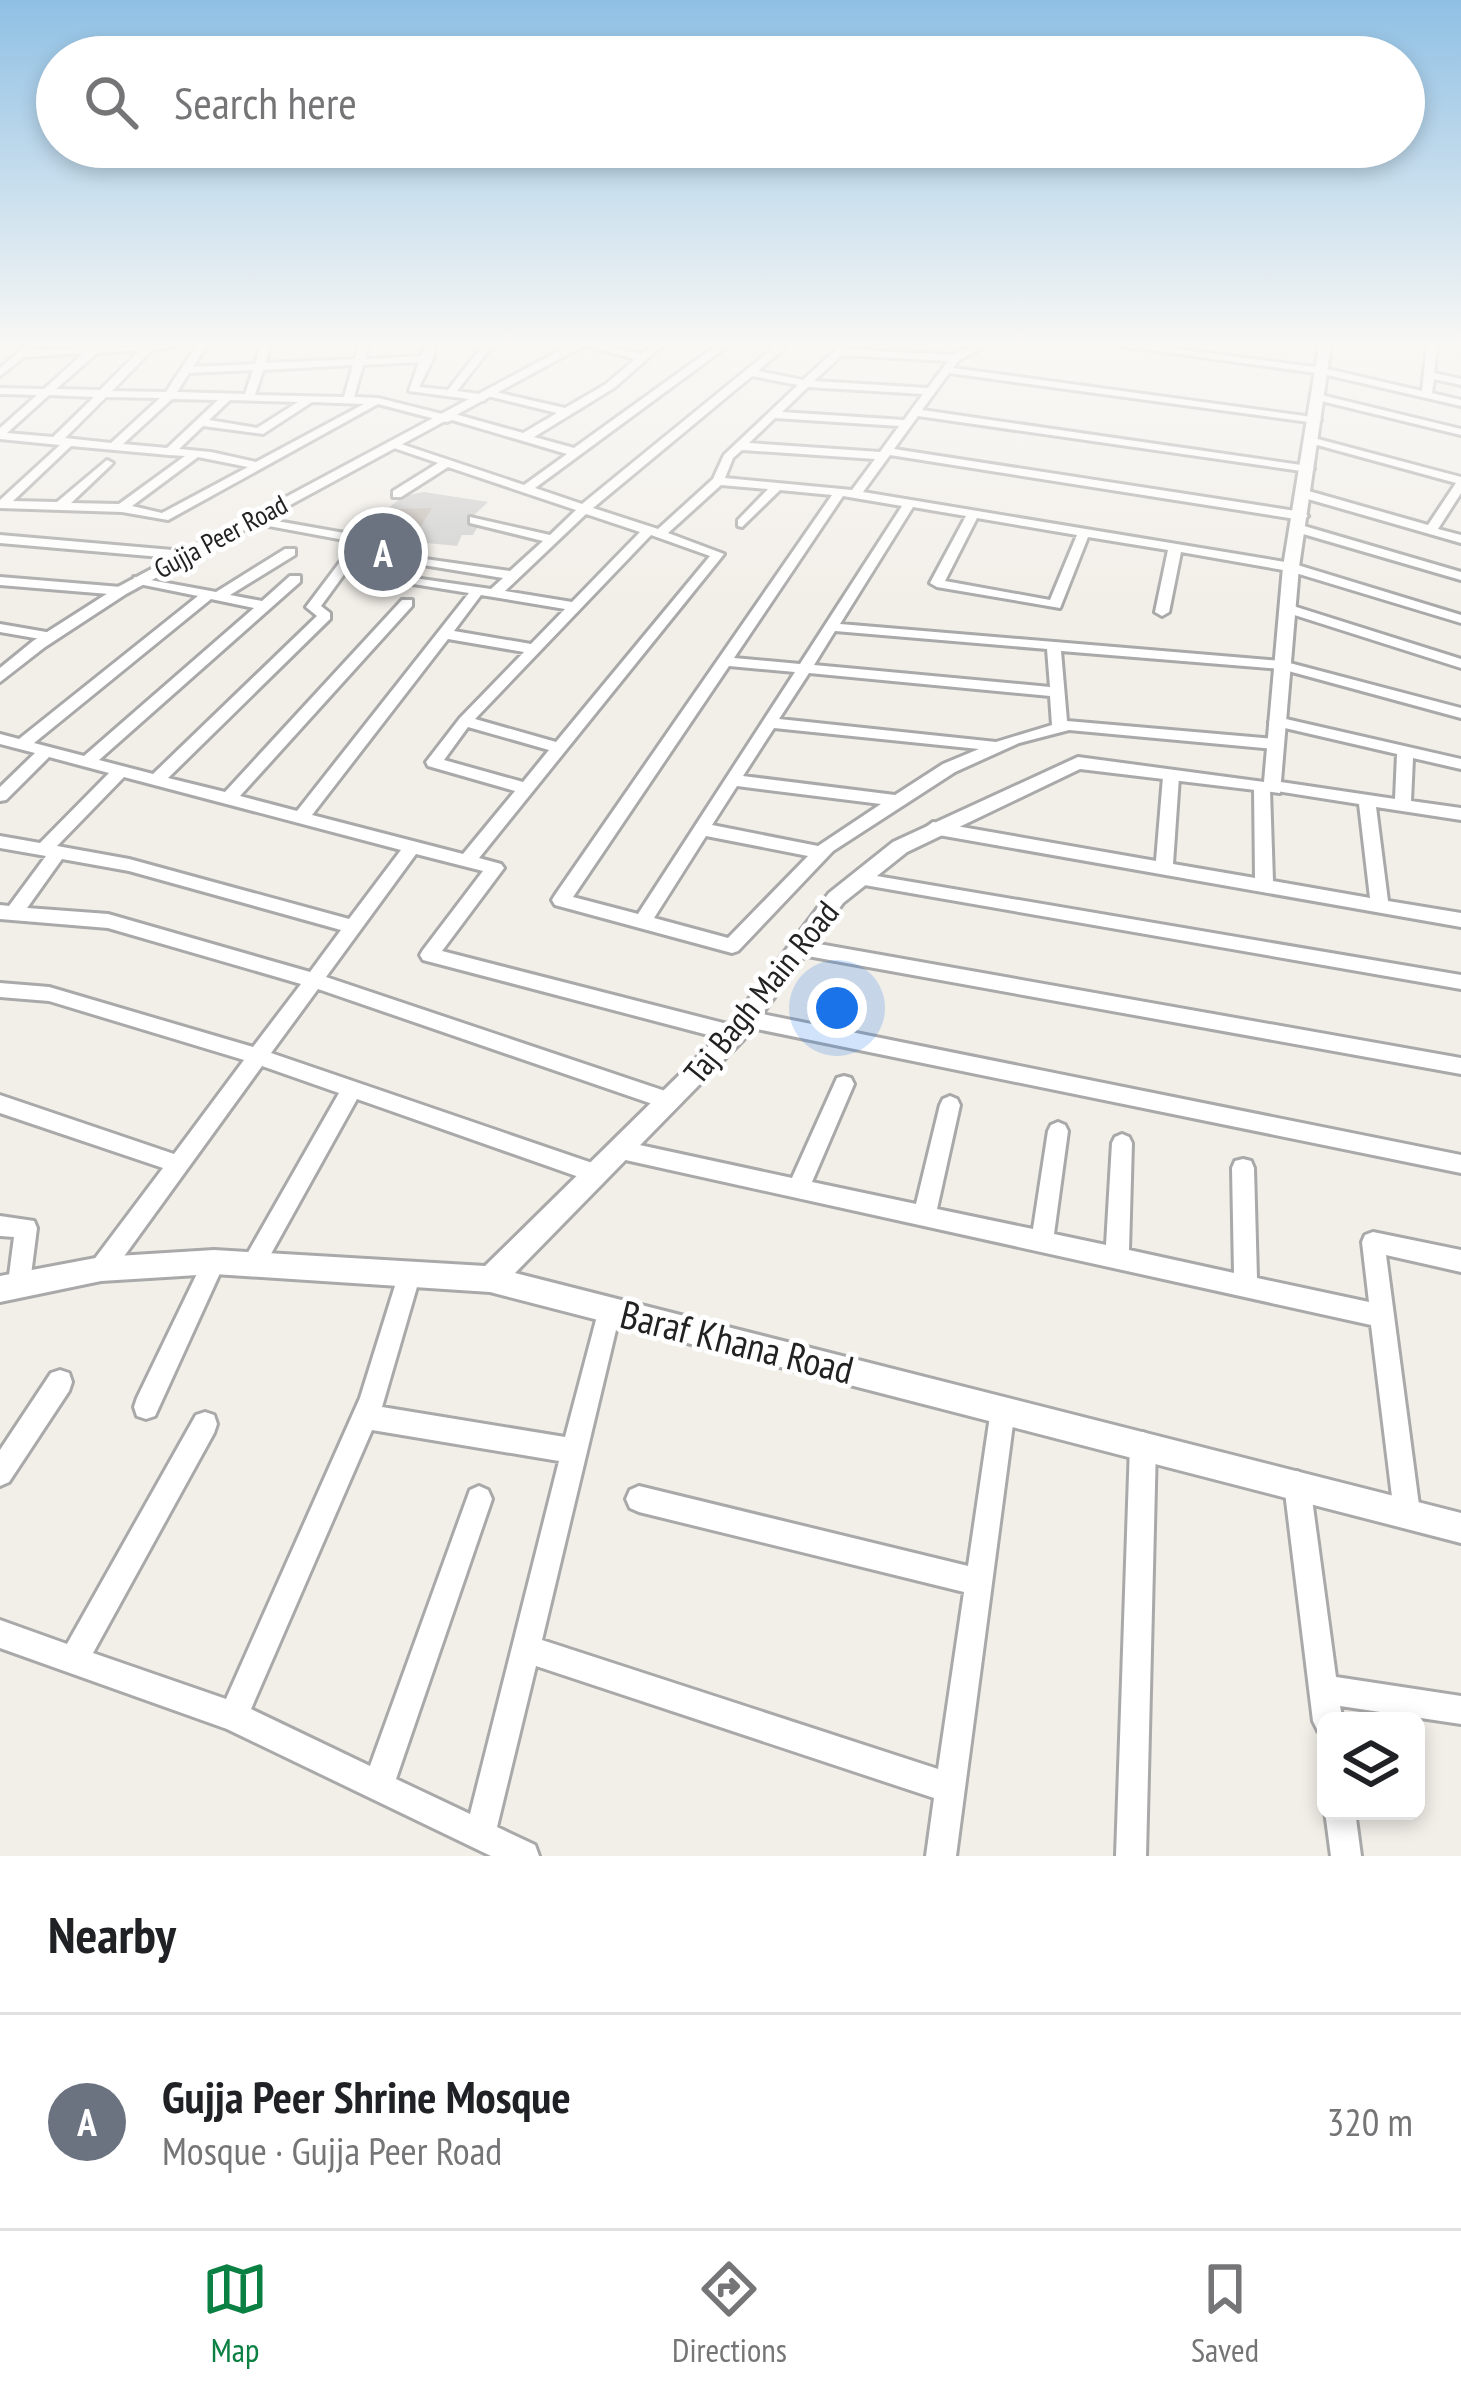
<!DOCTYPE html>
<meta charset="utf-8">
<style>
:root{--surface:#fff;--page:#f6f6f6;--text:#202124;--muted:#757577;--line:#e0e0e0;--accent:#0b8043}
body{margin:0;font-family:"PT Sans Narrow",sans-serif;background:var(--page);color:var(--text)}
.controls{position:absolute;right:36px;bottom:36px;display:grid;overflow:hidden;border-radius:18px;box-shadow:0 6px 18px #0003}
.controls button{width:108px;height:108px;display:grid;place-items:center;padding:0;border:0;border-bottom:3px solid var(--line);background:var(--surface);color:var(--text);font:60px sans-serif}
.you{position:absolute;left:837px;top:1008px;width:42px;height:42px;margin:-30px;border:9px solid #fff;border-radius:50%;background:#1a73e8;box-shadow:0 0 0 18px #1a73e833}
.badge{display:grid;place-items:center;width:78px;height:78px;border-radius:50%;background:var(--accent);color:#fff;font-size:39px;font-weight:700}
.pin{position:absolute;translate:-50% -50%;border:6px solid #fff;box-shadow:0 3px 12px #0006}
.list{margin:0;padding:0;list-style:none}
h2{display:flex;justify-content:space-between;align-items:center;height:156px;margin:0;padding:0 48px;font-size:51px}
h2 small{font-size:39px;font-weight:400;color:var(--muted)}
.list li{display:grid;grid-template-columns:78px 1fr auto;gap:36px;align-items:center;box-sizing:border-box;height:216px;padding:0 48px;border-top:3px solid var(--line)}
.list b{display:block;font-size:45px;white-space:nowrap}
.list p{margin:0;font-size:39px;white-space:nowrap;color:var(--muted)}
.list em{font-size:39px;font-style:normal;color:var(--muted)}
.icon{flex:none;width:66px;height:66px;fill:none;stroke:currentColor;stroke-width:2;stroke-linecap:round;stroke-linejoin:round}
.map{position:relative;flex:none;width:1461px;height:1856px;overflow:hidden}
.search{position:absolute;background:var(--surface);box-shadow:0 6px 18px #0003;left:36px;right:36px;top:36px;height:132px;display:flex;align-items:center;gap:30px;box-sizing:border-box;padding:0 42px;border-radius:66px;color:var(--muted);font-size:45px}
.sheet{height:372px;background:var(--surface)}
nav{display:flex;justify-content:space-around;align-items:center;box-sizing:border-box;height:168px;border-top:3px solid var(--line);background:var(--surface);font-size:33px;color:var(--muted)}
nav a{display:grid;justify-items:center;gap:6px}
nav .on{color:var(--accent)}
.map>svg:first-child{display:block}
.religious{fill:#d0d0d0}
.building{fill:#c7bfb8}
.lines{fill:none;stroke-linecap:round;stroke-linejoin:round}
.minor-casing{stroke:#a9a9a9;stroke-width:6}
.tertiary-casing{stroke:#a9a9a9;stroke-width:6}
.minor{fill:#fff;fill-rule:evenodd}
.tertiary{fill:#fff;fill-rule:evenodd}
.labels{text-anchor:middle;stroke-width:10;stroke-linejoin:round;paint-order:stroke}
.far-street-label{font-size:27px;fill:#222;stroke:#fff}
.street-label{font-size:33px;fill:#222;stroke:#fff}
.near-street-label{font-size:39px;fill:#222;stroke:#fff}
</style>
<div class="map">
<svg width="1461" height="1856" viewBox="0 0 1461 1856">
<rect width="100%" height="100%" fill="#f2efe9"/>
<!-- religious -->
<path class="religious" d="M424,492L488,502L469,520L480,523L473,535H462L457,546L376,538L372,520L404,496Z"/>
<!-- building -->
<path class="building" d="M432,508L385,586L382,584L387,562L360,561L373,542L391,543L399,509Z"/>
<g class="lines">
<defs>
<path id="minor" d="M27,345L32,346L31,350L184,345L152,350L112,391L166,392L197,345H207L193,367L255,364L261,345H271L265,363L355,359L359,345H369L365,359L421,356L426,345H436L433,359L419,387L448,390L483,345H493L457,391L487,395L491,391L565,408L606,384L635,359L583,345H602L641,354L652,345H663L614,388L534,437L574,448L717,345H729L535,488L582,504L777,345H788L758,371L803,380L841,345H852L848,349L954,355L974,345H988L959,360L953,368L1320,418L1321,420L1316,423L949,373L922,410L1308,466L1314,469L1308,472L918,416L894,449L1302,512L1308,516L1302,520L890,455L863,492L1291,563L1461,615V623L1289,571L1181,552L1169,612L1162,616L1155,612L1168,550L1088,537L1060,608L937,587L930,583L966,516L913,507L840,624L1282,661L1461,708V718L1281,669L1061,651L1067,721L1276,739L1284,744L1276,749L1069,730L1019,743L955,772L833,851L738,951L732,953L555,905L552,900L555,895L832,495L780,490L742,527L738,526V520L768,489L721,485L668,533L724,554L479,858L501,864L504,868L442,951L735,1026L742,1028L745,1034L742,1040L735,1042L423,960L420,955L423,950L483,871L416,854L326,977L677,1095L680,1101L677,1107L670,1110L318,989L271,1053L604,1167L607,1174L604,1181L596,1183L357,1099L262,1270L254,1274L246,1270L243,1263L246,1256L339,1093L262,1066L109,1277L101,1280L93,1277L90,1269L93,1261L163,1168L0,1113V1095L174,1154L244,1060L49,1001L0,997V983L49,987L253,1047L301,984L108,928L0,919V905L9,906L46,856L0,848V836L40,843L109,773L49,757L6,800L0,801V787L35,753L0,744V734L19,739L198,596L134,583V577L216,592L285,549H295V555L230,595L262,601L290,576H300V582L99,760L153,774L317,616L306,607L355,542L253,523L247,519L249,516L367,537L369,540L321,606L330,613V619L168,778L225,792L402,600H412V606L240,796L297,811L469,593L407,583V577L491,589L503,578L423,565L418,564V558L510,571L543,541L470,523V517L550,535L576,510L448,467L401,497H393V491L438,463L391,447V443L395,442L524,485L567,454L452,420L447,422L378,404L168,520L122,512L0,508V500L60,445L0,439V428L37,395L0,394V388L44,389L84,353L24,357L0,376V368ZM140,350L100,390L56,389L97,353ZM842,355L948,361L928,388L814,381ZM419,362L409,391L484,401L488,396L557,413L523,433L451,413L446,415L378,398L354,397L363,365ZM353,365L344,397L255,395L263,370ZM253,370L245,394L177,392L189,373ZM752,376L798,385L724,455L713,479L658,529L593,508ZM808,387L923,394L904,420L782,412ZM49,395L94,397L53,437L7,433ZM106,397L160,398L111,443L65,438ZM172,399L218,400L167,448L123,444ZM230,400L298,402L257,428L209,420ZM312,402L364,404L256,462L211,452L179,449L203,426L263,434ZM775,418L899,426L880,452L749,443ZM71,446L169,455L185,456L119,504L71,503L111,465L113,463L107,460L57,502L13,501ZM742,450L875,459L852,490L725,478L733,458ZM198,457L248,467L162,513L132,506ZM843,496L902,506L800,664L734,658ZM586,514L640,532L572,602L505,591ZM977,518L1077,535L1050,600L945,581ZM651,535L710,556L556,742L475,719ZM481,595L565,609L531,644L454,631ZM211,599L254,608L84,756L34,743ZM835,631L1047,649L1050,687L814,665ZM448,639L524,652L460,718L426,762L428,766L515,791L463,854L312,815ZM729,666L795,672L638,914L573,897ZM809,673L1050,696L1052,725L996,742L779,719ZM468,727L549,750L523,782L444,760ZM774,728L979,749L943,764L895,795L743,776ZM124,777L401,850L349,919L129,859L57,846ZM737,786L881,804L818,846L712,825ZM706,836L808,856L728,938L654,918ZM62,859L129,871L341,930L310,972L108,914L27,908Z
M546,345H581L582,347L577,350Z
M1115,345H1145L1323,368L1422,391L1427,345H1437L1434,373L1461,379V385L1434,379L1432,393L1461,400V406L1323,374Z
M1317,394L1461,429V435L1313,399V395Z
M1314,438L1461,477V493L1438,529L1461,535V543L1301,497V491L1305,490L1428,525L1456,483L1310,443L1308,441Z
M1297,524L1461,572V580L1293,531V525Z
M0,535L184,551L190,555L184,559L0,543Z
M0,577L121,587L128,591L121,595L0,585Z
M1290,605L1461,659V668L1285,612L1283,609Z
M0,624L52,633L59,637L52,641L0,632Z
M1277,717L1461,759V769L1413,758L1411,801L1461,808V820L1376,807L1388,901L1461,913V927L933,834L925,828L933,822L1156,861L1163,777L1171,772L1179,777L1173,864L1255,878L1254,788L1256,784L1274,781L1395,799L1397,754L1272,725L1269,722ZM1270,790L1359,804L1370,898L1273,881Z
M859,873L1461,975V989L853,883L850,879Z
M802,941L1461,1058V1074L802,955L796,953L793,948L796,943Z
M747,1011L1461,1155V1173L747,1027L740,1024L737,1019L740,1014Z
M844,1076L851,1078L854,1084L812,1182L916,1204L940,1105L943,1099L950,1096L957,1099L960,1105L937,1209L1033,1229L1048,1131L1051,1125L1058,1122L1065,1125L1068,1131L1054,1234L1106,1245L1112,1143L1115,1137L1122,1134L1129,1137L1132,1143L1129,1250L1234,1273L1232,1168L1235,1161L1243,1159L1251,1161L1254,1168L1257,1278L1369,1302L1362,1242L1365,1235L1373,1232L1461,1250V1272L1386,1255L1420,1513L1416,1522L1407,1526L1398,1522L1394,1513L1371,1325L621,1159L614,1156L610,1150L614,1144L621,1141L792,1178L837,1078Z
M0,1216L34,1221L37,1228L30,1283L27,1291L19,1294L11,1291L8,1283L14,1237L0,1236Z
M214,1251L222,1255L225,1262L155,1416L146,1419L137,1416L134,1407L137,1398L206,1255Z
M410,1262L418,1265L421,1273L382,1407L565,1437L601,1301L609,1298L617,1301L621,1309L542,1640L938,1769L964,1592L639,1512L630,1508L626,1499L630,1490L639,1486L968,1566L991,1409L994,1400L1003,1397L1012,1400L1015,1409L956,1856H926L934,1798L536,1666L497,1827L535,1845L539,1856H491L227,1729L0,1648V1620L67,1644L196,1415L205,1412L214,1415L217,1424L214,1433L93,1653L226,1699L360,1398L399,1273L402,1265ZM372,1430L559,1461L470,1814L396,1779L492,1499L488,1490L479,1486L470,1490L370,1766L251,1709Z
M60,1370L69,1373L72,1382L69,1391L9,1482L0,1486V1450L51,1373Z
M1143,1432L1152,1436L1156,1445L1146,1856H1116L1130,1445L1134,1436Z
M1297,1471L1306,1475L1310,1484L1336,1677L1461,1696V1724L1340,1706L1343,1721H1326V1735L1318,1731L1313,1721L1284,1484L1288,1475Z
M1326,1808V1811H1355L1361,1856H1331L1325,1811Z"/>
<path id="tertiary" d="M570,345H585L126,594L45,647L0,682V668L33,641L116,588Z
M1319,345H1331L1299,567L1280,793L1080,769L907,852L843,903L743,1040L515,1273L1461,1513V1543L490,1292L214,1274L101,1281L0,1302V1276L101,1257L214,1250L485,1266L727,1028L829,893L893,842L1078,757L1264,782L1283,567Z"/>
</defs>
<!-- minor casing -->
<use href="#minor" class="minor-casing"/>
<!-- tertiary casing -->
<use href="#tertiary" class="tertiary-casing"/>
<!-- minor -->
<use href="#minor" class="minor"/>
<!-- tertiary -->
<use href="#tertiary" class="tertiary"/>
</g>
<!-- sky -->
<linearGradient id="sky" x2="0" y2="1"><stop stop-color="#8fc0e4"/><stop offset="0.57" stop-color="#f9f8f5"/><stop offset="1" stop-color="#f9f8f5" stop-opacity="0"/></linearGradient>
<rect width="1461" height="605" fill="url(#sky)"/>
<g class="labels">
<!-- far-street labels -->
<g class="far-street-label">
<text transform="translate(221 537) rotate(-28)" y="9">Gujja Peer Road</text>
</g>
<!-- street labels -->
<g class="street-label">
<text transform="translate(761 992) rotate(-51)" y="12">Taj Bagh Main Road</text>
</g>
<!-- near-street labels -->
<g class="near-street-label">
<text transform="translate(737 1342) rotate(14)" y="14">Baraf Khana Road</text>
</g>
</g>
</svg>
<div class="controls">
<button><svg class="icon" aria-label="layers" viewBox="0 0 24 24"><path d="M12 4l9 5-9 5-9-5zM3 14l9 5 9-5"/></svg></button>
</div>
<div class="you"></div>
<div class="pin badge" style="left:383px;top:552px;background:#6b7280">A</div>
<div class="search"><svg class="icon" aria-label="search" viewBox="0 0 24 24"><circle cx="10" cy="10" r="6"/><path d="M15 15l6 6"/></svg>Search here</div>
</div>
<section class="sheet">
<h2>Nearby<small></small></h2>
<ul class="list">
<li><span class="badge" style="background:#6b7280">A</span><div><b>Gujja Peer Shrine Mosque</b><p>Mosque · Gujja Peer Road</p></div><em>320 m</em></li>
</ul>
</section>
<nav>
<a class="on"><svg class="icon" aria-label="map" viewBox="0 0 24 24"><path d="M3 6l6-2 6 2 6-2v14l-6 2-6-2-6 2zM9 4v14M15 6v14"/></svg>Map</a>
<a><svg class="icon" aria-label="directions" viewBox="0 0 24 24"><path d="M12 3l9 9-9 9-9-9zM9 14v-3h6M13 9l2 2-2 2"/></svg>Directions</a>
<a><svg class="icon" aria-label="saved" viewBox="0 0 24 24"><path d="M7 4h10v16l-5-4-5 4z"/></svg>Saved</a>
</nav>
